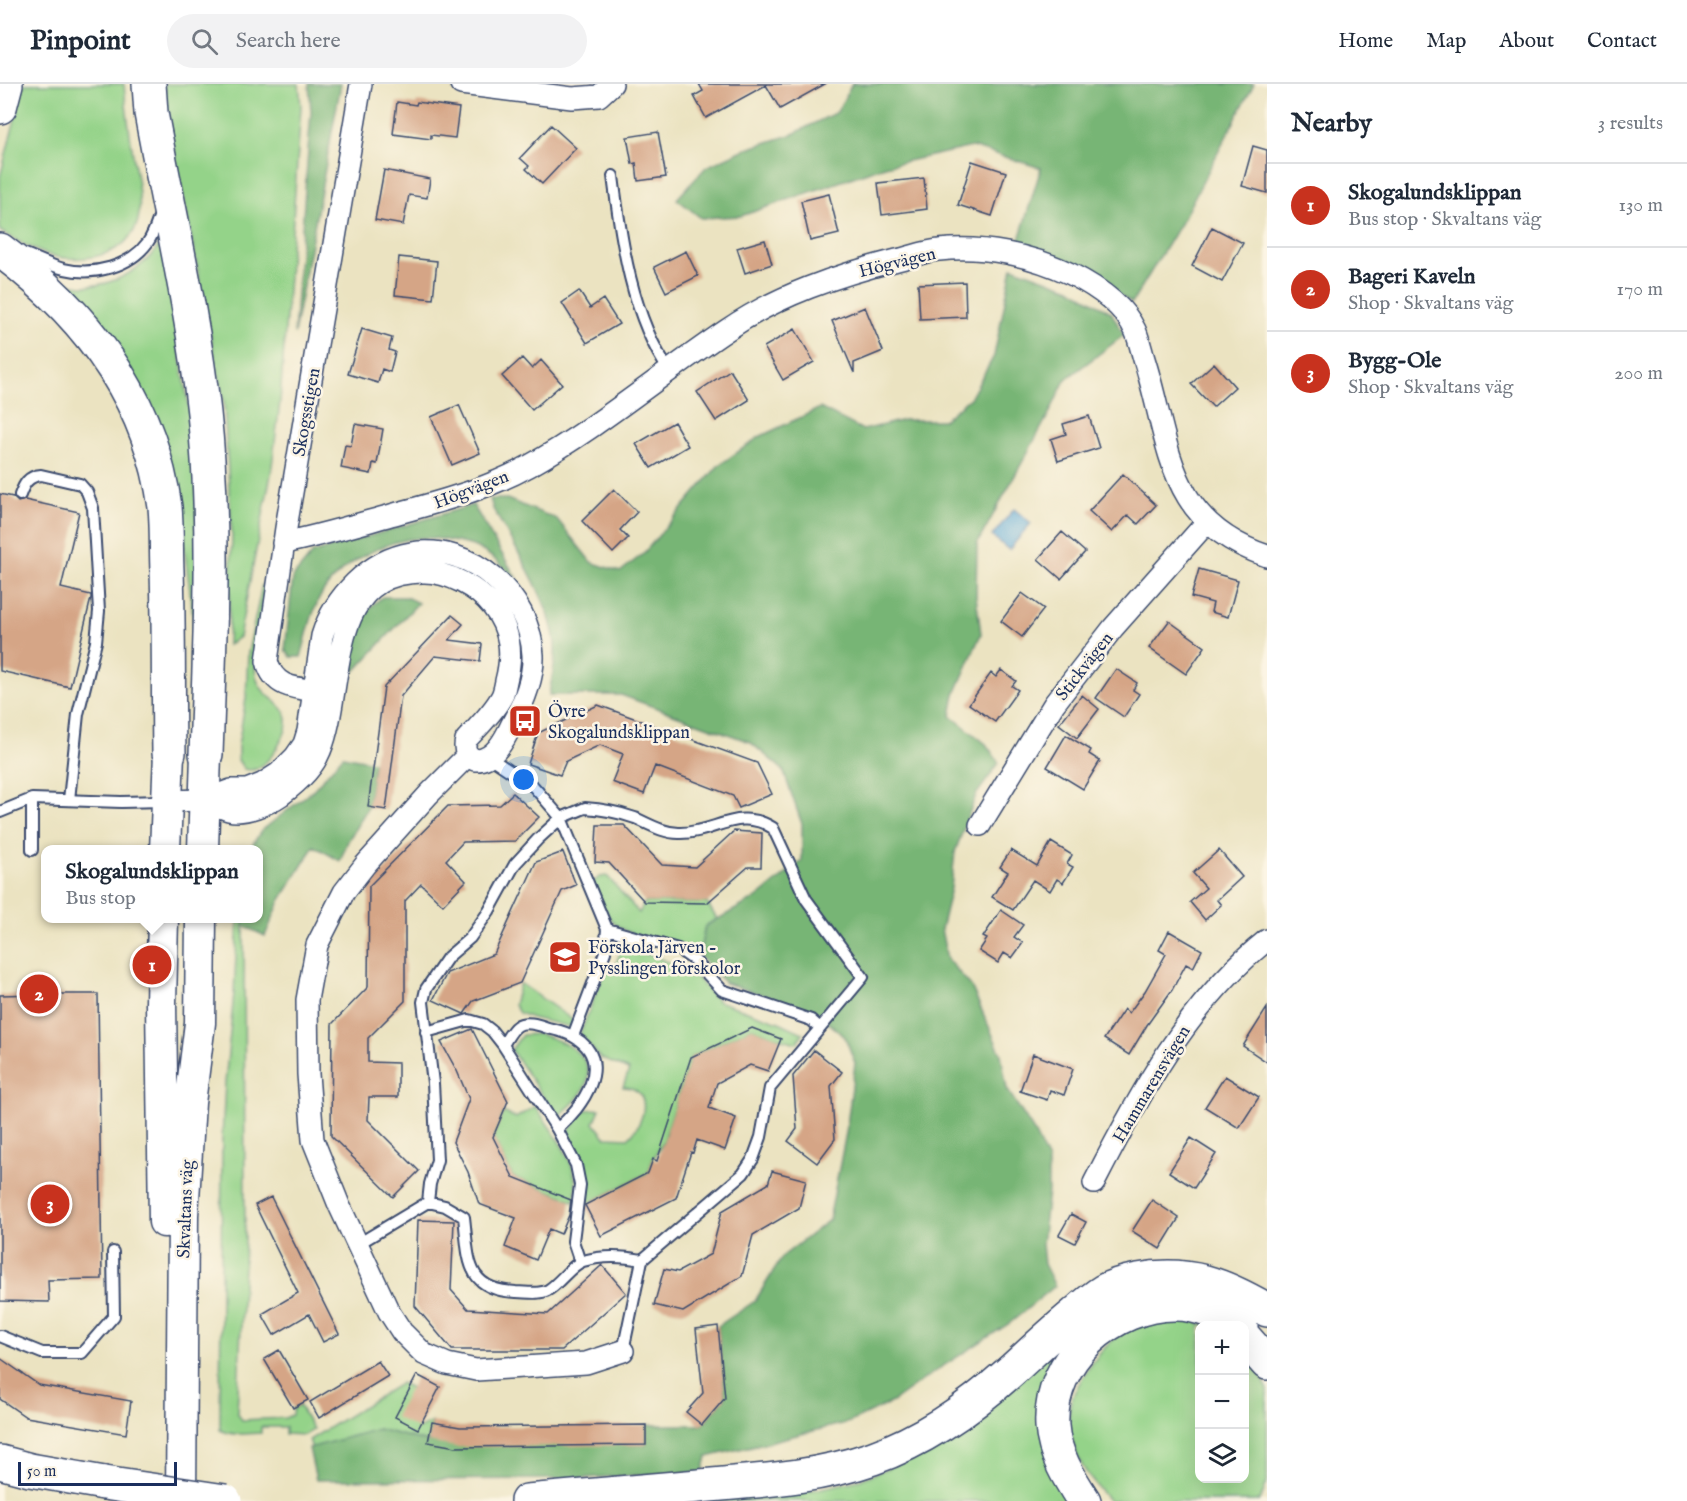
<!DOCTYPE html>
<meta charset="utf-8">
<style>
:root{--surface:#fff;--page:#f2f2f3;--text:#1f2937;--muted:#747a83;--line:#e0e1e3;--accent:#c8321e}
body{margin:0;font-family:"IM FELL English",serif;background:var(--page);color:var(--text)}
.controls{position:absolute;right:18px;bottom:18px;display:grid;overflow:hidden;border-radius:12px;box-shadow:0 6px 24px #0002}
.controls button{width:54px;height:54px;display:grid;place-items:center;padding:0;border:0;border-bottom:2px solid var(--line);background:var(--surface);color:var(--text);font:30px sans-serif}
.scale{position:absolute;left:18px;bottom:15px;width:159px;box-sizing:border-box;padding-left:6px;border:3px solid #1b2f5e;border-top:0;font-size:16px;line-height:21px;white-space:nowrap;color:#1b2f5e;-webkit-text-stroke:4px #fcf5e5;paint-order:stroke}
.you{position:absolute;left:524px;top:696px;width:21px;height:21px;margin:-15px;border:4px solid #fff;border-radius:50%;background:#1a73e8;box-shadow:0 0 0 9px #1a73e833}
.badge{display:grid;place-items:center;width:39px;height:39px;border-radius:50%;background:var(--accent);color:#fff;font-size:20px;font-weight:700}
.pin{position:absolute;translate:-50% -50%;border:3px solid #fff;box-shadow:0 2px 6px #0006}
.popup{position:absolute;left:41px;top:761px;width:222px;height:78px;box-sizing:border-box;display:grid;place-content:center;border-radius:12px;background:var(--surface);filter:drop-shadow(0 2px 4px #0005);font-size:20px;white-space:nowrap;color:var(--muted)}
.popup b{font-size:22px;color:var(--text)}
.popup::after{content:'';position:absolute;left:50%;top:100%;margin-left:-12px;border:12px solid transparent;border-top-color:var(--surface)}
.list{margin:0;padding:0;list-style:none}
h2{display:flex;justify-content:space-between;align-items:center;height:78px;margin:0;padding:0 24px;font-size:26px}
h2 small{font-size:20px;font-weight:400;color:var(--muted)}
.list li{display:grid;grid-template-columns:39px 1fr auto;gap:18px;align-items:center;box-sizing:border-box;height:84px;padding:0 24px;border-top:2px solid var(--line)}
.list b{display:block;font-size:22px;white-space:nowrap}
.list p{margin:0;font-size:20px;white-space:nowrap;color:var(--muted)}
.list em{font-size:20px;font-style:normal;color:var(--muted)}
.icon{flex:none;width:33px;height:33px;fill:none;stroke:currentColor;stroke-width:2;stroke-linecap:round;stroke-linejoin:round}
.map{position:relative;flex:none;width:1267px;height:1417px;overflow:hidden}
header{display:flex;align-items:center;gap:36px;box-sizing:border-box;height:84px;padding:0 30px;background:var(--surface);border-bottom:2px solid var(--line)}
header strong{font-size:28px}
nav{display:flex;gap:33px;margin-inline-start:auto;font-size:21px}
.search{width:420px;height:54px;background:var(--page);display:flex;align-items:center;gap:15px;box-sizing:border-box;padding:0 21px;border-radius:33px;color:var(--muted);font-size:22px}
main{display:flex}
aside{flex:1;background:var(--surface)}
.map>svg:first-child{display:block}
.green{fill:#94d389;stroke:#588174;stroke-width:1.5}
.forest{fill:#77b575;stroke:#49726a;stroke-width:1.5}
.water{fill:#5faad7;stroke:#3d6c9a;stroke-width:1.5}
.building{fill:#d5a586}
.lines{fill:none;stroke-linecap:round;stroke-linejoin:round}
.lane-casing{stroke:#3a4a6d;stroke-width:14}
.street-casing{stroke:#3a4a6d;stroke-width:24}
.secondary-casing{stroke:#3a4a6d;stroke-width:33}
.highway-casing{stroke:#3a4a6d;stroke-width:36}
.lane{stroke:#fff;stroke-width:10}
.street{stroke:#fff;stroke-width:21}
.secondary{stroke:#fff;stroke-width:30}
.highway{stroke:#fff;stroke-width:33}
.highway-bridge-casing{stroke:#3a4a6d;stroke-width:36;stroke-linecap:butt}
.highway-bridge{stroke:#fff;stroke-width:33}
.labels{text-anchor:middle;stroke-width:5;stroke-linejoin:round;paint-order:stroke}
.street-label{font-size:18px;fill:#1b2f5e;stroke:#fcf5e5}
.poi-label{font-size:18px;fill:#1b2f5e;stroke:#fcf5e5;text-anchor:start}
</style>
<header>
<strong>Pinpoint</strong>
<div class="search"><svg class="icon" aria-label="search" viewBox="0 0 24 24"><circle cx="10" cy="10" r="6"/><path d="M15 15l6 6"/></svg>Search here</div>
<nav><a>Home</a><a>Map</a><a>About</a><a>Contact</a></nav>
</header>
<main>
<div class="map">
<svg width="1267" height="1417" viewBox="0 0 1267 1417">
<rect width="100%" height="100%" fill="#fcf5e5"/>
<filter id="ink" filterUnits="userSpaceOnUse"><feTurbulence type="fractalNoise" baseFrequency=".0167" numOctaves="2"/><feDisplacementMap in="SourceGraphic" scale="12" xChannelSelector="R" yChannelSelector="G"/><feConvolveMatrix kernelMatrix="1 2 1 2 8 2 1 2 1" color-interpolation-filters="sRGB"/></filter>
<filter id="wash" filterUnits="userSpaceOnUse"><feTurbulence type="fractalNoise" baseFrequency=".008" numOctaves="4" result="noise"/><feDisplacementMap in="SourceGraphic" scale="24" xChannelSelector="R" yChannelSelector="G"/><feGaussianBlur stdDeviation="1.35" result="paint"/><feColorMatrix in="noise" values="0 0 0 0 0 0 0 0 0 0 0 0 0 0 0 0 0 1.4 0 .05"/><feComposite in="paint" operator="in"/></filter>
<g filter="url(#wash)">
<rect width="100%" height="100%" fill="#ebe3c1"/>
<!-- green -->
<path class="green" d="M24,0H124C126,26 130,51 134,77C137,96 142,117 138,136C129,173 80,180 49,171C32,166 16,156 0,147V93Z
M164,0H299L301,23L280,318L271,390L239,553L228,561L232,452L224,319L176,76Z
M162,157L197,374L195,547L177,407L61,198C69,199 77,202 84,202C116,202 146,183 162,157Z
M267,500C262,526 254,556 255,583C255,622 301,614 283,653C279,661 275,669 268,676C260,683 256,688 244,685L238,676V662L246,614L248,569L262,501Z
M607,792L639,829L645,818L707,819L717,835L705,842L699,872C676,858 631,855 615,840C606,832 597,811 590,800L600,793Z
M244,835L245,1158L237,1329L242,1336L285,1334L292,1331L293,1324L299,1321L313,1345L305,1351L285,1350V1343H261V1349C247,1350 232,1352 220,1346L222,1055L225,999L234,909L238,835Z
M623,861L682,883L695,892L718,917L779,938L803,949L797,959L781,955L752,944L691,973L663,1059L653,1075L648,1089L585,1121C588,1094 577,1076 565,1051L584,1026L600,1025L594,1039L605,1053L628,1054C644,1041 655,1004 623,1003L629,986L600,974L580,950L606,884L614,885Z
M520,899L574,937L571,943L532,934L519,929L514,921Z
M539,950C595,966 606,996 557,1033L511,966L522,951Z
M535,1022C553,1049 584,1084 574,1117L513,1093L493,1053L503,1028L516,1034Z
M1169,1236L1197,1238L1208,1241L1200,1242V1394H1244L1245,1263L1256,1282L1267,1304V1398L1260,1417H1109C1097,1403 1084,1388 1077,1371C1071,1357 1066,1332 1071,1317C1079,1295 1104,1259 1124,1248C1138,1240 1153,1238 1169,1236Z
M1072,1245L1045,1292L1070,1417H711L700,1415L804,1408L860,1396L918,1371Z
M401,1299L411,1304L418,1345L432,1338L428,1358L378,1345L312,1364L309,1356Z"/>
<!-- forest -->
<path class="forest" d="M309,0H341L294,250L311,28Z
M852,0H1254L1183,135L1132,219L1086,190L1018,159L1041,84L972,63L885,82L741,132L701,134L677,115L706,83L743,66L793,50L837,28Z
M1012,183L1070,204L1111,228L1124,251L1065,296L1050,328L977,460L976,512L981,550L955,610L951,632L986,660L999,679L976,711L955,768L951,804L941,845L947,875L971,902L1001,970L1007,1005L1032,1044L1048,1077V1107L1042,1160L1044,1180L1055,1202L1010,1239L940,1284L892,1318L850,1338L707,1373L703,1388L562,1395L316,1396L309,1364L378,1345L428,1358L646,1361V1341H702L725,1314L718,1242L755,1217L783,1172L829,1136L846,1049L855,979L845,953L815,927L725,899L699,872L705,842L758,813L802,777V740L783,686L750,658L621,611H549C551,596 556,579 555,564C554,522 514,462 493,425L490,415H507L557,435L591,478L620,488L643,470L718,382L759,353L820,324L863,346L904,336H943L971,313L994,272Z
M473,421L518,497C505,484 491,470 475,463C469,460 463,460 457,458C445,456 433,453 421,454C385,456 343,478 323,508C311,527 307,552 301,573H291L285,566L293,493L313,469Z
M382,513H406L418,519L354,588C353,582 351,575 350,569C347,547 367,525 382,513Z
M343,672L374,678L368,723L348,757L340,777L314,762L280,817L265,852L244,842V835L258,834V766L250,765L261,747L312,707Z"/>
<!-- water -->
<path class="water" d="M1014,425L1031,439L1009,466L992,452Z"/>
<g id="blocks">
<!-- building -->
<path class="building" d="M699,0H825L780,25L766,1L706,34L694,12L703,7Z
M397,18L416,21L417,18L459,24L455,54L431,51V55L393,50Z
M551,41L576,64L542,100L526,85L529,82L520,74Z
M658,48L666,93L638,97L636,79L632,80L627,53Z
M1253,62L1267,66V109L1242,102Z
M972,77L1006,88L992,132L958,121Z
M384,86L430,95L427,114L409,111L403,141L375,136Z
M924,94L927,125L882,131L878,99Z
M829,110L839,150L810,157L801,117Z
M1212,143L1243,159L1222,198L1192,182Z
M765,156L772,180L745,189L737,164Z
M686,167L698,192L666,208L654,183Z
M399,173L437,177L433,215L395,211Z
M965,198L966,233L920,235L918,200Z
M579,207L590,224L603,215L619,240L587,259L562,219Z
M865,223L883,267L854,279V289L832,237Z
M362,245L392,254L389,266L395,268L390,288L382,285L378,299L348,290Z
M795,245L814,278L783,296L764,263Z
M522,274L532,285L541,276L562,300L532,326L502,292Z
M1214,279L1235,303L1213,323L1191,300Z
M730,286L749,316L716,337L697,308Z
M459,321L480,369L452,381L431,333Z
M1089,332L1099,364L1058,377L1051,355L1066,350L1063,340Z
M674,338L688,362L651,384L636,360Z
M355,340L383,345L377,380L373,379L371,390L341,384L345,361L351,362Z
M1123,390L1156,421L1138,440L1128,431L1112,448L1089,427Z
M614,405L637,428L620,446L628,454L613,469L582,437Z
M0,410L13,413L18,418L25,416L79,428L61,504L91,511V514L70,603L0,587Z
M1062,448L1085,468L1061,495L1038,475Z
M1199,485L1238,496L1228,533L1211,528L1213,519L1191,513Z
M1022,509L1044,525L1022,553L1001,537Z
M452,531L463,540L449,556L482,560L480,577L435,572L401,612L386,726L368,723L384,603Z
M1169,537L1205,563L1186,590L1149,564Z
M1116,585L1137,599L1133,606L1139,610L1124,633L1096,614Z
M1001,586L1016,597L1012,602L1018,606L995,638L969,620L991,589L996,593Z
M1082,611L1099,625L1077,654L1059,640Z
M598,621L757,679L772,710L739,724L733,712L655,682L644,710L612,698L623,670L600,661L566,677L560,691L528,680L538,649Z
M1066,651L1091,666L1089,670L1100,677L1083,705L1047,683Z
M513,709L539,733L515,757L463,758L446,776L466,797L443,821L421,800L405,817V917L368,954V978L398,979V1013H369L368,1036L419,1087L393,1113L331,1052L332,940L368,903L369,802L448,722L500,721Z
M597,741H624L662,781L695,783L734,747L762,749L761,783H748L707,819L645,818L609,779L595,778Z
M1051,758L1072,771L1067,780L1073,783L1063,799L1057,795L1050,807L1033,796L1013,826L992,813L1008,788L1000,783L1011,766L1037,782Z
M1219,766L1242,793L1217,816L1221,821L1205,836L1190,818L1206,804L1193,789Z
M563,768L576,801L562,807L520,899L473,917L464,930L433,916L447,889L494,870L536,778Z
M1001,826L1023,841L1014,853L1023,859L1012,874L1004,869L998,879L979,867L987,855L983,853Z
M1169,847L1202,866L1193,884L1186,880L1172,906L1147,941L1129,971L1104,955L1124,925L1129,929L1145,907L1166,870L1159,866Z
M39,910H98L102,1195L48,1196L49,1218L0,1217V911Z
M1267,924V978L1243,962Z
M752,944L781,955L768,987L750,981L717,999L709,1024L736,1034L725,1066L697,1056L693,1069L691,1068L676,1114L601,1152L585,1121L648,1089L653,1075L657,1077L691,973Z
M472,945L508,1017L493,1053L513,1093L571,1116L569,1131L561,1150L549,1145L536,1176L505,1163L516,1134L479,1120L468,1088L453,1058L469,1015L457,987L441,958Z
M814,966L842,988L831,1002L835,1055L817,1079L788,1057L797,1045L793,992Z
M1033,970L1073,985L1064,1011L1050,1006L1047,1016L1020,1007Z
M1225,992L1259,1013L1239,1044L1205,1023Z
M1191,1054L1216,1070L1194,1104L1169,1088Z
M772,1087L806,1096L799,1124L753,1151L742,1192L683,1228L654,1221L664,1185L678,1188L711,1170L722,1127L768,1100Z
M271,1113L339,1250L323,1258L309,1230L274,1251L262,1230L298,1209L255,1121Z
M1152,1116L1179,1134L1160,1165L1132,1147Z
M1071,1130L1086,1138L1075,1159L1059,1151Z
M418,1136L454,1137L451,1206L468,1225L548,1230L602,1181L626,1209L562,1266H452L415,1222Z
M718,1242L725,1314L702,1341L686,1328L703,1309L696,1245Z
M279,1266L308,1316L293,1324L264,1275Z
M0,1274L39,1301L131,1317L126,1350L26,1333L0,1315Z
M378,1277L388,1292L319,1334L310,1318Z
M417,1291L440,1303L418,1345L395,1333Z
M432,1338L460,1343L646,1341V1361L456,1363L428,1358Z"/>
</g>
</g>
<g filter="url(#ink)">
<use href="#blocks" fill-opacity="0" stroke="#3a4a6d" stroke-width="1.5"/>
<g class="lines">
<defs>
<path id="lane" d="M613,92C621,156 632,234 670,288
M25,170C38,175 51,182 64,185C94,192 130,183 148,158C154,150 157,138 161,128
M20,411C24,400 28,392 41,391L80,400L87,408L93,424L99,527L96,558L78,630L69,716
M489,673L534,703L561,734L607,845L605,868L573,952
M585,724C602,725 618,728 635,734C649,740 663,749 679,749C713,750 739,722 773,744L806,815L863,893L770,1004L761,1053L753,1075L743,1090L642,1176C622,1172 603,1171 583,1177C571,1181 560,1199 548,1206C539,1211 526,1208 516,1208C465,1206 469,1175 464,1133L445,1122L428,1118L430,1100L437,1076L433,999L423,918L426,905L448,873L470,854L489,827L515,780L538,755L561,734Z
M0,728L32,715
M32,766V715L121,718L164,717
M607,845L678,865L695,877L722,906L811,936L820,944
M426,948L469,936L483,940L492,947L503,961L557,1045L576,1081L580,1101L573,1157L580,1178
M503,961C507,955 511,946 517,942C525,936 539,941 548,944C557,946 567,948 574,953C616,977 582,1024 557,1045
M358,1160L428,1118
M0,1252L42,1269H82L114,1232L113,1168
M623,1267L642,1176"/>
<path id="street" d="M461,0L572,14L599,12L612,0
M283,459C319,452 355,441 391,431C438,418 486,406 529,382C599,343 661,290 727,246C778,211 838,191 897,176C911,173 925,167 939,166C983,161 1031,171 1071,190C1095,202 1123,220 1135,246C1139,255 1141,265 1144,275C1171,360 1165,438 1267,472
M327,608C301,604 274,607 267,577L286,444L361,0
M468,671L429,710L365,781L344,808L317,861L307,916L308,990L313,1056L339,1121L389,1228L402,1248L424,1270L447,1280L476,1286L586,1279L623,1267
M167,717L204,716L231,706H247L262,700L279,689L295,673L304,660L308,647L322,552C334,513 369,476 411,469C472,459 530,511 533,571C534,595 523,620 512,640C505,655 494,677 475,676C467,672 463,666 466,656C478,643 492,630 501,614C504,609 505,602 506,597C513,570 511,546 493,523C478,504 448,487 422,488C323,489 346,605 320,667C313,685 296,700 281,711C268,720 245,730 229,726C221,724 212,719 204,716
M980,741L1054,620L1113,544L1207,438
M1094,1099C1139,1011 1188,919 1267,856"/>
<path id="secondary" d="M165,766L169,669
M203,766L206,670
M163,834L161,919L164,1138
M181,1417L183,1131L190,1019L200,939L201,834"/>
<path id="highway" d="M149,0L151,29C169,128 193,228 204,329C216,440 210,558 206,670
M0,23L6,0
M0,166C86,230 150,314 165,423C167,444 166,466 167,487C169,547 168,608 169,669
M1244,1253L1267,1279
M0,1378L30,1386L104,1399
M527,1417C584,1412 641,1407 699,1402C757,1397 817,1394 873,1374C924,1356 971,1323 1011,1287C1032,1268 1053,1248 1075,1230C1084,1222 1094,1213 1104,1207C1114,1201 1127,1198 1138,1196C1188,1186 1224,1201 1267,1226
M1084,1417C1069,1394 1054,1370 1052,1342C1048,1276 1112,1219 1176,1220C1199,1220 1221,1231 1241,1242"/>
</defs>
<!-- lane casing -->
<use href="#lane" class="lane-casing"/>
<!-- street casing -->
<use href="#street" class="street-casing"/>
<!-- secondary casing -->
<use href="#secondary" class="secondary-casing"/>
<!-- highway casing -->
<use href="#highway" class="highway-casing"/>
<!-- lane -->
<use href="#lane" class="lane"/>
<!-- street -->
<use href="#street" class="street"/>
<!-- secondary -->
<use href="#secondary" class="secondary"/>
<!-- highway -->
<use href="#highway" class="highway"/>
<defs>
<path id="highway-bridge" d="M104,1399L225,1417"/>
</defs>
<!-- highway-bridge casing -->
<use href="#highway-bridge" class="highway-bridge-casing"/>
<!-- highway-bridge -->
<use href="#highway-bridge" class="highway-bridge"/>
</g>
</g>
<!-- icons -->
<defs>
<symbol id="bus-square" viewBox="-11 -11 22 22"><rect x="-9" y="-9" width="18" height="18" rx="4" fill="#c8321e" stroke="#fcf5e5"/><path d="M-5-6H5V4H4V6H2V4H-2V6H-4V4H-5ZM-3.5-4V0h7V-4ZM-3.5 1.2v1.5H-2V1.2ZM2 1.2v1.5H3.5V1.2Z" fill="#fff"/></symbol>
<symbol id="school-square" viewBox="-11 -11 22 22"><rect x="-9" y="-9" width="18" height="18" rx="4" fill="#c8321e" stroke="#fcf5e5"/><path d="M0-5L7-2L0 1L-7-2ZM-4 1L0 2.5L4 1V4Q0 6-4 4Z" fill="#fff"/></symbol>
</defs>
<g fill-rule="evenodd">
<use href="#bus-square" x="506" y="618" width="38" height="38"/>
<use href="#school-square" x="546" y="854" width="38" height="38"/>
</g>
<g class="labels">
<!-- street labels -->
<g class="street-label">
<text transform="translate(897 178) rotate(-14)" y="6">Högvägen</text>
<text transform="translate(306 328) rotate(-80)" y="6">Skogsstigen</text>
<text transform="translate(471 405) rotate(-21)" y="6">Högvägen</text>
<text transform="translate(1084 582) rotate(-52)" y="6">Stickvägen</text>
<text transform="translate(1151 1000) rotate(-59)" y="6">Hammarensvägen</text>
<text transform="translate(185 1125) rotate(-88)" y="6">Skvaltans väg</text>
</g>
<!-- poi labels -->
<g class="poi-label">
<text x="548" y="633">Övre<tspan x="548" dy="21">Skogalundsklippan</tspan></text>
<text x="588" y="869">Förskola Järven -<tspan x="588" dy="21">Pysslingen förskolor</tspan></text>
</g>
</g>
</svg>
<div class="controls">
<button>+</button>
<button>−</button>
<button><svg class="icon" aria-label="layers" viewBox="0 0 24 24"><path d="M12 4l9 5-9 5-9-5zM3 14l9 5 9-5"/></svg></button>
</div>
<div class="scale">50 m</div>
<div class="you"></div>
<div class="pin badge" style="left:152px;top:881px">1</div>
<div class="popup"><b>Skogalundsklippan</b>Bus stop</div>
<div class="pin badge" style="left:39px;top:910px">2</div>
<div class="pin badge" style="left:50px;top:1120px">3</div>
</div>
<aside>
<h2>Nearby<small>3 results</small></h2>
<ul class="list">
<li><span class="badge">1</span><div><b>Skogalundsklippan</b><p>Bus stop · Skvaltans väg</p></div><em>130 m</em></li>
<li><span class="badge">2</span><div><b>Bageri Kaveln</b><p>Shop · Skvaltans väg</p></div><em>170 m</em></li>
<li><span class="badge">3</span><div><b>Bygg-Ole</b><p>Shop · Skvaltans väg</p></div><em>200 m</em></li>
</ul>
</aside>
</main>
